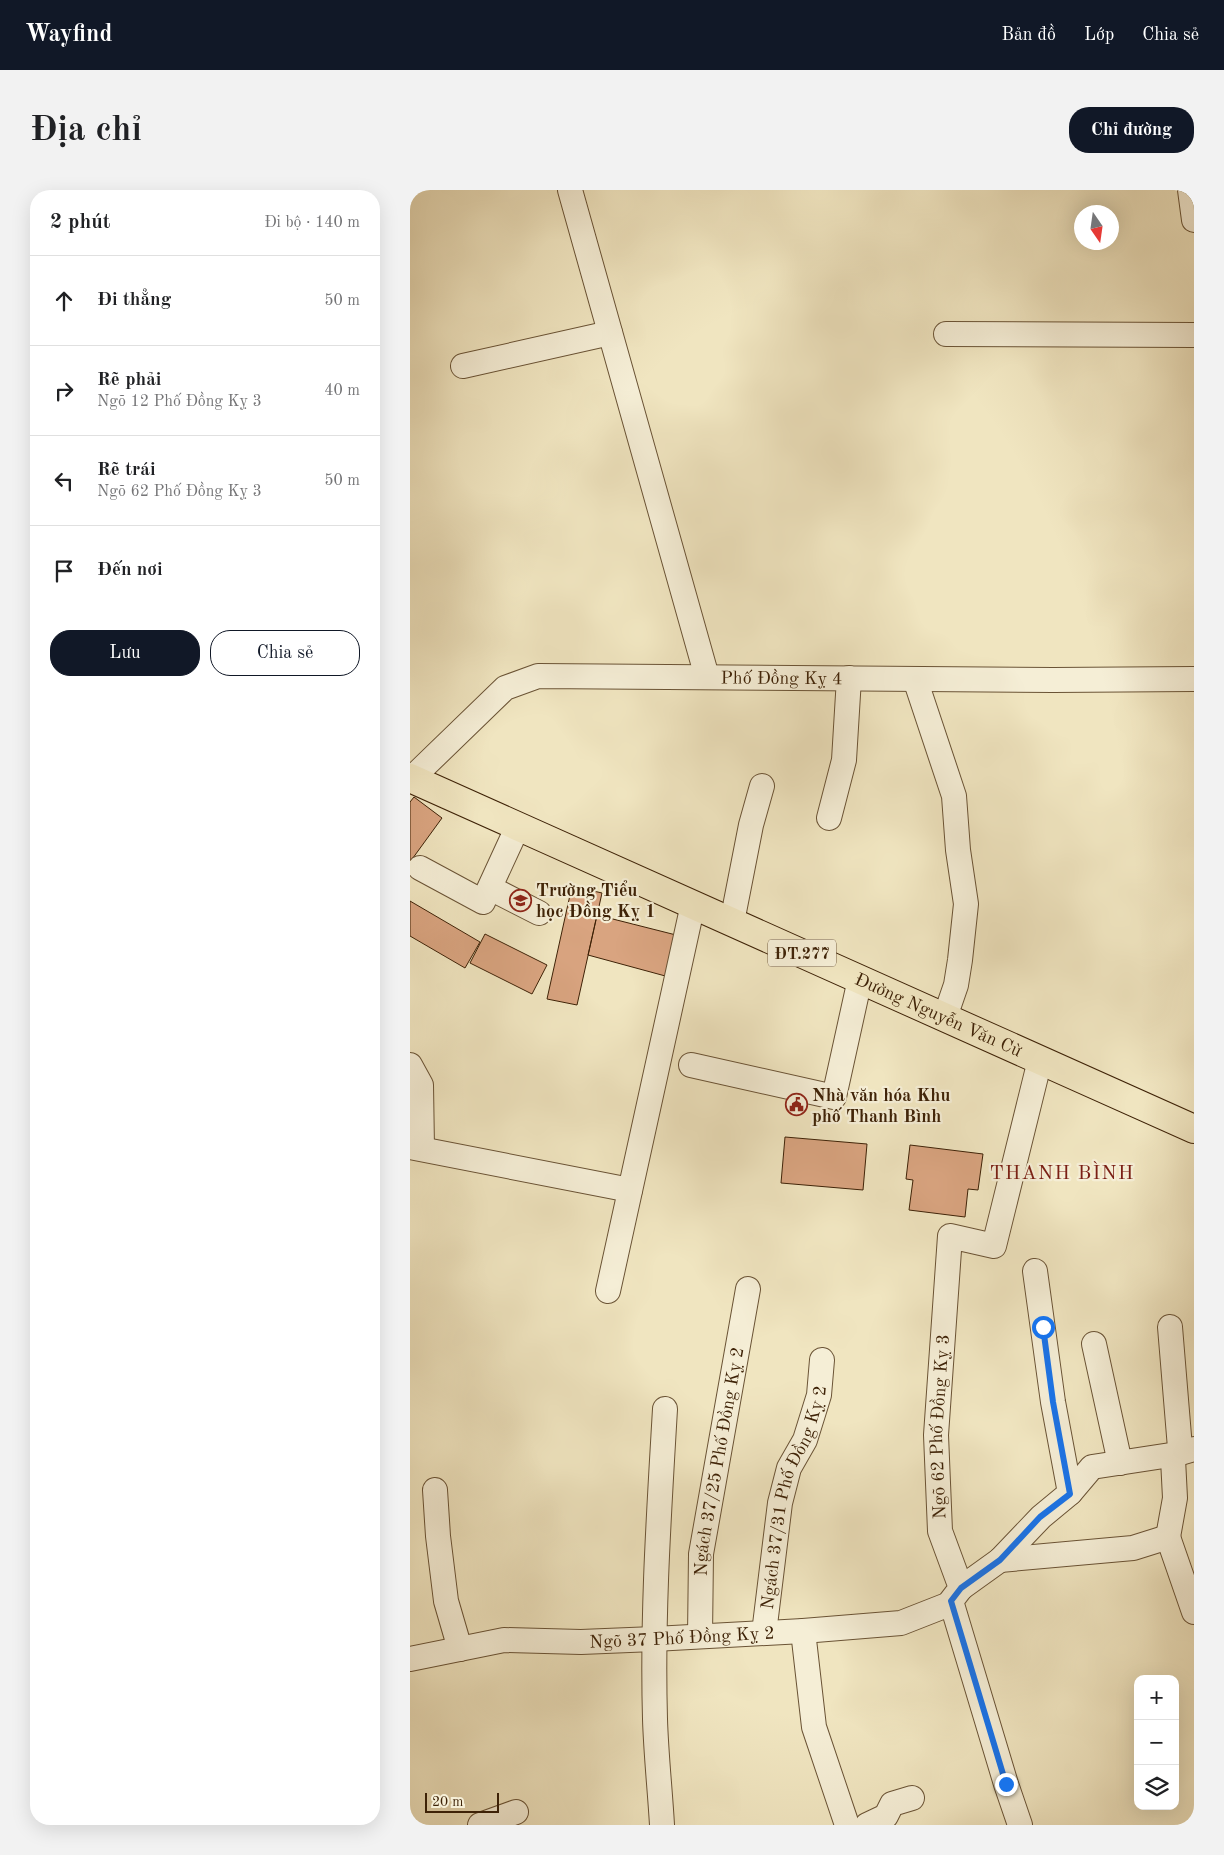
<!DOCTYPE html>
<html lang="vi">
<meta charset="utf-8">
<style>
:root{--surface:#fff;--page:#f2f2f2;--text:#202124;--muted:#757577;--line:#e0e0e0;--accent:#111827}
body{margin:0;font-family:"Old Standard TT",serif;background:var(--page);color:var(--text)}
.controls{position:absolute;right:15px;bottom:15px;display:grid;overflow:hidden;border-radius:10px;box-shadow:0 5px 20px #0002}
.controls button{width:45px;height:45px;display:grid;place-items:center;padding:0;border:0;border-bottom:1px solid var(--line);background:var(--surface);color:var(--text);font:25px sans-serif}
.compass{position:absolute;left:664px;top:15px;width:45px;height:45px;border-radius:50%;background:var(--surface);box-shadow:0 5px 20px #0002;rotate:167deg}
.scale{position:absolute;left:15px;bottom:12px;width:74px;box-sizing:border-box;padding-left:5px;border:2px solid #3e2207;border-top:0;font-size:14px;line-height:18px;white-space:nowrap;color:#3e2207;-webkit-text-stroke:4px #f5eed6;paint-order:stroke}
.stop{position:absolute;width:15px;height:15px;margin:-11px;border:4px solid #1a73e8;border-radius:50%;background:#fff}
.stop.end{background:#1a73e8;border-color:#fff;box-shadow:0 1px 5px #0008}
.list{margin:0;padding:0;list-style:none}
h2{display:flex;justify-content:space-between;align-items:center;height:65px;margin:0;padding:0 20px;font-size:21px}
h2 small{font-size:16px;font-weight:400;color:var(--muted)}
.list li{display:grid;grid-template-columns:32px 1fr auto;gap:15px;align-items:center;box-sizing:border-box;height:90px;padding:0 20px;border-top:1px solid var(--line)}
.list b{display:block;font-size:19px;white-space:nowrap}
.list p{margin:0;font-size:16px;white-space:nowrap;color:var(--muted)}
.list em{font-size:16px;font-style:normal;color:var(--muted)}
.actions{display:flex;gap:10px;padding:15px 20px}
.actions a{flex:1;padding:11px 0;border:1px solid var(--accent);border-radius:20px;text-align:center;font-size:18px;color:var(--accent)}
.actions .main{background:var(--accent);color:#fff}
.icon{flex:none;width:28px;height:28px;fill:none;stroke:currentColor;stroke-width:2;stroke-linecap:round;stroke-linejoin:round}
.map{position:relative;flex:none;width:784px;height:1635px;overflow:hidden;border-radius:20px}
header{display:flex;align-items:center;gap:30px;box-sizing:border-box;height:70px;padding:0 25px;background:var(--accent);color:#fff}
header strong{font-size:24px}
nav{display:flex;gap:28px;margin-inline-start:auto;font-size:18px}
.intro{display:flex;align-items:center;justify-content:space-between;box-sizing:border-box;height:120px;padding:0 30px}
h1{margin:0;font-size:35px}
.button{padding:12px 22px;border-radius:20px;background:var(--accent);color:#fff;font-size:18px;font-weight:700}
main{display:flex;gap:30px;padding:0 30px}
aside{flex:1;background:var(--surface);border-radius:20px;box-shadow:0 5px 20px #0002}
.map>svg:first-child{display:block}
.building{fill:#d9a480;stroke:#3e2207}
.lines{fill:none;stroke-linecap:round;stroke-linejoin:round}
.minor-casing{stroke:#6a5335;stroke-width:26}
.major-casing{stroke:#3e2207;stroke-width:30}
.minor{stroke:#f5eed6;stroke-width:24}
.major{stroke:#f0e5c0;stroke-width:28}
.route{stroke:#1a73e8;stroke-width:6}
.labels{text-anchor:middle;stroke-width:4.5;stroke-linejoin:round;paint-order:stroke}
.shield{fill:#f5eed6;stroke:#755f45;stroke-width:1}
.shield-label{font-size:16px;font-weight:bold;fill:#3e2207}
.street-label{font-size:18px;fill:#3e2207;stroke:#f5eed6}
.poi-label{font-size:18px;font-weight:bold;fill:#3e2207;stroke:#f5eed6;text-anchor:start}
.quarter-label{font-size:20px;letter-spacing:1px;fill:#7a1f14;stroke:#f5eed6}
</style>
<header>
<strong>Wayfind</strong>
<nav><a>Bản đồ</a><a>Lớp</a><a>Chia sẻ</a></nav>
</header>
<div class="intro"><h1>Địa chỉ</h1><a class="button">Chỉ đường</a></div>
<main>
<aside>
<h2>2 phút<small>Đi bộ · 140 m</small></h2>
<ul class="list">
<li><svg class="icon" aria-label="ahead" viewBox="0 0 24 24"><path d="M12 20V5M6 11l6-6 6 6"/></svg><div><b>Đi thẳng</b></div><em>50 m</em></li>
<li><svg class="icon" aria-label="right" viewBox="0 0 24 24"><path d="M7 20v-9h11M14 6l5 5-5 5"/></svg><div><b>Rẽ phải</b><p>Ngõ 12 Phố Đồng Kỵ 3</p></div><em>40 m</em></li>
<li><svg class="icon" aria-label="left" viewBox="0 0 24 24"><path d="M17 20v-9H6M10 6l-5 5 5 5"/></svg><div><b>Rẽ trái</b><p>Ngõ 62 Phố Đồng Kỵ 3</p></div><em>50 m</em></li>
<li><svg class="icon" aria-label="arrive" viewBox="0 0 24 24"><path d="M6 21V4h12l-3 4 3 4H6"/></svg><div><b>Đến nơi</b></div></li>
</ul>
<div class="actions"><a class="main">Lưu</a><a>Chia sẻ</a></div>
</aside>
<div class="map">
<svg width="784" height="1635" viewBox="0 0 784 1635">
<rect width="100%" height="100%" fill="#f0e5c0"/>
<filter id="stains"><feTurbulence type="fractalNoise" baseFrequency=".004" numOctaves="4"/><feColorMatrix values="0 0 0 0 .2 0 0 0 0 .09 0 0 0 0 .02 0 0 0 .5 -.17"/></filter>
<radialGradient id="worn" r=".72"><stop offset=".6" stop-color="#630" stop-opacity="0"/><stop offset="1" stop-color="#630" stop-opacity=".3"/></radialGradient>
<!-- building -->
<path class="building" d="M4,607L32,628L0,672V612Z
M162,696L192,703L167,815L137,809Z
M0,711L70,752L55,778L0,746Z
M187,725L270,746L259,787L178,765Z
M75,744L137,775L122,804L60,773Z
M375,947L457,954L453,1000L371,993Z
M500,955L573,964L568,1000L558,999L555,1027L499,1020L503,990L496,989Z"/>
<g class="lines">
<defs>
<g id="minor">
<path d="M160,0L297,487"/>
<path d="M780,0L784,30"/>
<path d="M536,144L784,145"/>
<path d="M53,176L200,143"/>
<path d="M505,489L544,606L548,660L556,714L550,770L546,795L535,827"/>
<path id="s1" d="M0,590L95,498L128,486L643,490L784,489"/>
<path d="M419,628L434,570L439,488"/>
<path d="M10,678L73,712L108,636"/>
<path d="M80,698L129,723"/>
<path d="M322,732L341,635L352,596"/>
<path d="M0,875L11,895L12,958"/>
<path d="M281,875L424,907L450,789"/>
<path d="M0,957L220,1000"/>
<path d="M625,1081L643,1212L660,1303"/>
<path d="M198,1101L283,714"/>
<path d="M684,1154L710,1273"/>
<path d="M25,1300L28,1346L36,1411L50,1459"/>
<path d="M758,1347L765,1308L763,1269L770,1258L760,1137"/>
<path d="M758,1347L784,1422"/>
<path d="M590,1370L723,1358L758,1347"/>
<path d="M551,1398L590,1370L631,1327L660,1303L682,1277L767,1264L784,1259"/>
<path d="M393,1441L404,1537L437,1635"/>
<path id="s2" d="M354,1443L370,1313L379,1278L395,1250L409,1205L412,1170"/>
<path id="s3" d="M290,1446L291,1364L338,1099"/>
<path id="s4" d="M0,1469L94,1450L171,1452L244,1449L393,1441L491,1433L542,1413"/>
<path d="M70,1635L106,1622"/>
<path d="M252,1635C250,1600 246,1564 245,1529C242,1426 249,1322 255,1219"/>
<path d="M457,1635L476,1626L482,1614L502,1608"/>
<path id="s5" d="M610,1635L596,1594L541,1411L551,1398L530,1341L526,1245L540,1046L584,1056L630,870"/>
</g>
<g id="major">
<path id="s6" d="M0,588L784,939"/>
</g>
</defs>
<!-- minor casing -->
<use href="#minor" class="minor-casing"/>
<!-- major casing -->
<use href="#major" class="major-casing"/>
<!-- minor -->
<use href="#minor" class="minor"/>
<!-- major -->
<use href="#major" class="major"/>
</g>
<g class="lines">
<!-- route -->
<path class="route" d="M596,1594L541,1411L551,1398L590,1370L630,1327L660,1304L643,1212L633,1137"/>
</g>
<!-- icons -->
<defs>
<symbol id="school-ring" viewBox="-11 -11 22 22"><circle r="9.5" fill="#f5eed6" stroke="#8f2418" stroke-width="1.5"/><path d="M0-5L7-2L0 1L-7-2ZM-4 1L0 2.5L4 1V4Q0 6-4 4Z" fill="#8f2418"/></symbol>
<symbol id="civic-ring" viewBox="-11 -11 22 22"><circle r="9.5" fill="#f5eed6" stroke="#8f2418" stroke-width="1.5"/><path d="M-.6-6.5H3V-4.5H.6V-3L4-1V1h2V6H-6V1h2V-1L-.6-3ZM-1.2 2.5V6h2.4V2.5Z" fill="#8f2418"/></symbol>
</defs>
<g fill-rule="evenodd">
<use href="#school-ring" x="98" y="698" width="25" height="25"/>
<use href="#civic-ring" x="374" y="902" width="25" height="25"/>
</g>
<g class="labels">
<!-- shield labels -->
<rect class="shield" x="358" y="749.5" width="68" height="27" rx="4"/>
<g class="shield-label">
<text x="392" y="769">ĐT.277</text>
</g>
<!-- street labels -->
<g class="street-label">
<text dy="6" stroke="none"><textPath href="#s1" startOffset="411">Phố Đồng Kỵ 4</textPath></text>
<text dy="6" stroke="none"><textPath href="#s6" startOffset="579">Đường Nguyễn Văn Cừ</textPath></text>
<text dy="6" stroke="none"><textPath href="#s5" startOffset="416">Ngõ 62 Phố Đồng Kỵ 3</textPath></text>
<text dy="6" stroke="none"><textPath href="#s3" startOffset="176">Ngách 37/25 Phố Đồng Kỵ 2</textPath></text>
<text dy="6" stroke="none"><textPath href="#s2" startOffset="140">Ngách 37/31 Phố Đồng Kỵ 2</textPath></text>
<text dy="6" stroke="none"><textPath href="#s4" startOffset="274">Ngõ 37 Phố Đồng Kỵ 2</textPath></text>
</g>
<!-- poi labels -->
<g class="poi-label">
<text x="126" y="706">Trường Tiểu<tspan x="126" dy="21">học Đồng Kỵ 1</tspan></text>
<text x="402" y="911">Nhà văn hóa Khu<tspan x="402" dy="21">phố Thanh Bình</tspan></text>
</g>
<!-- quarter labels -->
<g class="quarter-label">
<text x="652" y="989">THANH BÌNH</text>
</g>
</g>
<rect width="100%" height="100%" filter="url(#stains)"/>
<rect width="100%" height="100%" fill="url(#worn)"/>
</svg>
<div class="controls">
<button>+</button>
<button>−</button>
<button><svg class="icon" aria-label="layers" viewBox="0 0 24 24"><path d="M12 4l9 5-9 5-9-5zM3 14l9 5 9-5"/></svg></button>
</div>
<svg class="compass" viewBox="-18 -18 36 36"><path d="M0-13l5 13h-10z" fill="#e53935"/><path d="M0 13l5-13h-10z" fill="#757577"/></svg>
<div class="scale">20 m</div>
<div class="stop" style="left:633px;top:1137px"></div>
<div class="stop end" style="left:596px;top:1594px"></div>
</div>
</main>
